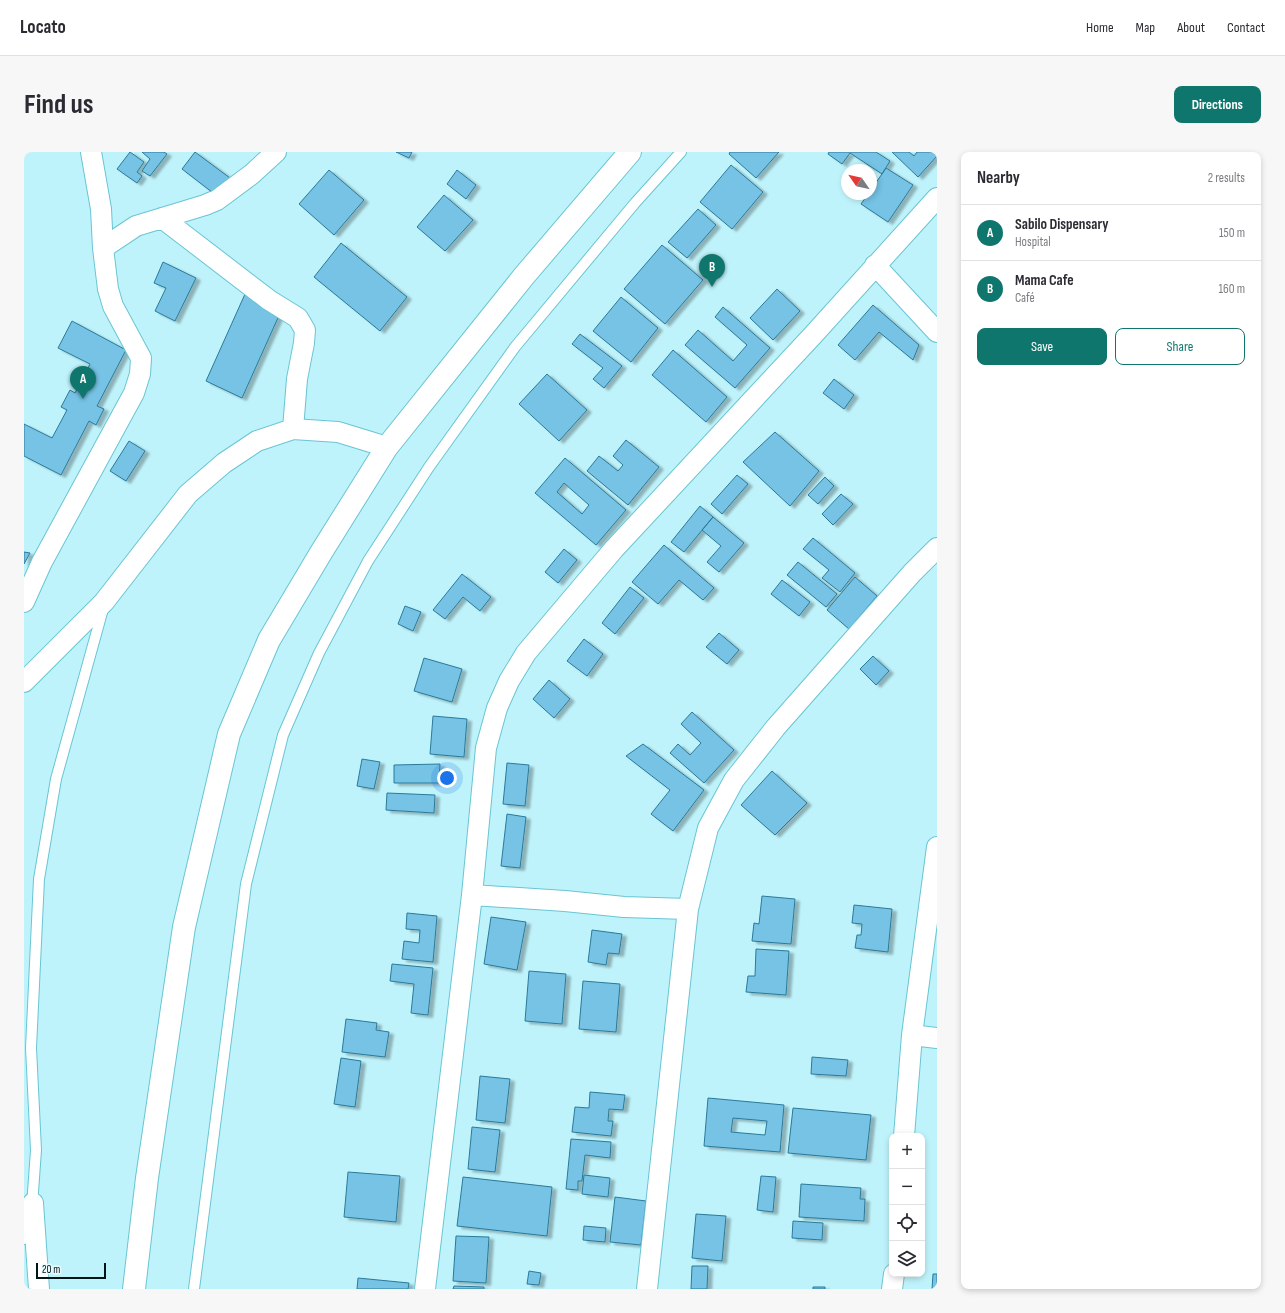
<!DOCTYPE html>
<meta charset="utf-8">
<style>
:root{--surface:#fff;--page:#f7f7f7;--text:#2b2b33;--muted:#7c7c81;--line:#e1e1e2;--accent:#0f766e}
body{margin:0;font-family:"Sofia Sans Condensed",sans-serif;background:var(--page);color:var(--text)}
.controls{position:absolute;right:12px;bottom:12px;display:grid;overflow:hidden;border-radius:8px;box-shadow:0 2px 6px #0003}
.controls button{width:36px;height:36px;display:grid;place-items:center;padding:0;border:0;border-bottom:1px solid var(--line);background:var(--surface);color:var(--text);font:20px sans-serif}
.compass{position:absolute;left:817px;top:12px;width:36px;height:36px;border-radius:50%;background:var(--surface);box-shadow:0 2px 6px #0003;rotate:304deg}
.scale{position:absolute;left:12px;bottom:10px;width:70px;box-sizing:border-box;padding-left:4px;border:2px solid #001519;border-top:0;font-size:11px;line-height:14px;white-space:nowrap;color:#001519;-webkit-text-stroke:3px #e9f9fc;paint-order:stroke}
.you{position:absolute;left:423px;top:626px;width:14px;height:14px;margin:-10px;border:3px solid #fff;border-radius:50%;background:#1a73e8;box-shadow:0 0 0 6px #1a73e833}
.badge{display:grid;place-items:center;width:26px;height:26px;border-radius:50%;background:var(--accent);color:#fff;font-size:13px;font-weight:700}
.pin{position:absolute;translate:-50% -33px;filter:drop-shadow(0 1px 2px #0008)}
.pin::after{content:'';position:absolute;top:21px;width:14px;height:12px;background:inherit;clip-path:polygon(0 0,100% 0,50% 100%)}
.list{margin:0;padding:0;list-style:none}
h2{display:flex;justify-content:space-between;align-items:center;height:52px;margin:0;padding:0 16px;font-size:17px}
h2 small{font-size:13px;font-weight:400;color:var(--muted)}
.list li{display:grid;grid-template-columns:26px 1fr auto;gap:12px;align-items:center;box-sizing:border-box;height:56px;padding:0 16px;border-top:1px solid var(--line)}
.list b{display:block;font-size:15px;white-space:nowrap}
.list p{margin:0;font-size:13px;white-space:nowrap;color:var(--muted)}
.list em{font-size:13px;font-style:normal;color:var(--muted)}
.actions{display:flex;gap:8px;padding:12px 16px}
.actions a{flex:1;padding:9px 0;border:1px solid var(--accent);border-radius:8px;text-align:center;font-size:14px;color:var(--accent)}
.actions .main{background:var(--accent);color:#fff}
.icon{flex:none;width:22px;height:22px;fill:none;stroke:currentColor;stroke-width:2;stroke-linecap:round;stroke-linejoin:round}
.map{position:relative;flex:none;width:913px;height:1137px;overflow:hidden;border-radius:8px}
header{display:flex;align-items:center;gap:24px;box-sizing:border-box;height:56px;padding:0 20px;background:var(--surface);border-bottom:1px solid var(--line)}
header strong{font-size:19px}
nav{display:flex;gap:22px;margin-inline-start:auto;font-size:14px}
.intro{display:flex;align-items:center;justify-content:space-between;box-sizing:border-box;height:96px;padding:0 24px}
h1{margin:0;font-size:28px}
.button{padding:10px 18px;border-radius:8px;background:var(--accent);color:#fff;font-size:14px;font-weight:700}
main{display:flex;gap:24px;padding:0 24px}
aside{flex:1;background:var(--surface);border-radius:8px;box-shadow:0 2px 6px #0003}
.map>svg:first-child{display:block}
.building{fill:#76c3e5;stroke:#2a7a99;fill-rule:evenodd;filter:url(#shadow)}
.lines{fill:none;stroke-linecap:round;stroke-linejoin:round}
.lane-casing{stroke:#69c5d3;stroke-width:12}
.street-casing{stroke:#69c5d3;stroke-width:22}
.highway-casing{stroke:#69c5d3;stroke-width:24}
.lane{stroke:#fff;stroke-width:10}
.street{stroke:#fff;stroke-width:20}
.highway{stroke:#fff;stroke-width:22}
</style>
<header>
<strong>Locato</strong>
<nav><a>Home</a><a>Map</a><a>About</a><a>Contact</a></nav>
</header>
<div class="intro"><h1>Find us</h1><a class="button">Directions</a></div>
<main>
<div class="map">
<svg width="913" height="1137" viewBox="0 0 913 1137">
<defs>
<filter id="shadow"><feDropShadow dx="4.5" dy="2.5" stdDeviation="1" flood-color="#0004"/></filter>
</defs>
<rect width="100%" height="100%" fill="#bff3fb"/>
<!-- building -->
<path class="building" d="M106,0L120,10L113,20L118,24L113,31L93,17Z
M118,0H140L143,2L126,24L118,19L126,7Z
M171,0L206,26L193,44L158,17Z
M372,0H388L385,6Z
M706,0H755L732,26L705,2Z
M805,0H852L866,9L858,22L826,1L818,12L804,2Z
M868,0H885L890,4L893,0H913V4L894,25Z
M707,13L739,40L708,77L676,50Z
M862,16L889,33L864,70L837,52L844,42H847V38Z
M305,18L340,48L310,83L275,52Z
M433,18L452,33L442,47L423,32Z
M420,43L449,68L421,99L393,75Z
M674,57L692,73L663,106L644,90Z
M317,91L383,145L356,179L290,125Z
M638,93L679,128L641,172L600,137Z
M139,110L172,126L151,169L131,159L142,136L130,131Z
M753,137L776,159L749,188L726,166Z
M221,142L257,159L218,246L182,229Z
M597,145L634,176L607,210L569,179Z
M849,153L895,193L889,208L855,180L831,208L814,193Z
M699,155L746,196L711,236L661,193L674,178L709,209L723,193L691,165Z
M48,169L102,198L73,254L80,257L72,273L65,269L37,323L0,304V272L28,286L43,258L37,255L46,238L51,241L66,212L34,196Z
M556,182L598,214L580,236L569,227L579,216L548,192Z
M649,198L703,245L682,270L628,223Z
M523,222L563,258L535,289L495,252Z
M810,227L830,243L820,257L799,241Z
M751,280L795,319L766,354L719,310Z
M602,288L635,315L604,353L563,319L575,304L594,319L599,313L589,304Z
M105,289L121,299L102,329L86,319Z
M541,306L602,358L572,393L511,341ZM540,331L565,353L558,362L533,340Z
M713,323L724,332L698,362L687,352Z
M801,325L810,334L794,352L784,343Z
M817,342L829,352L809,373L798,362Z
M676,354L689,365L660,400L647,390Z
M689,365L720,391L695,420L683,410L697,394L678,378Z
M789,386L831,421L816,440L798,426L805,418L779,397Z
M640,393L690,436L679,448L655,428L634,452L608,430Z
M540,397L553,408L534,431L521,420Z
M0,400L6,401L0,412Z
M774,410L813,442L802,455L763,423Z
M438,422L467,445L456,459L439,445L421,467L409,458Z
M831,425L853,444L825,477L803,458Z
M758,428L786,450L775,464L747,442Z
M606,435L620,446L591,482L578,471Z
M381,454L397,460L389,479L374,472Z
M695,481L715,498L703,512L682,495Z
M560,487L579,502L563,524L543,509Z
M849,504L865,519L852,533L836,517Z
M400,506L438,517L428,550L390,539Z
M525,528L546,547L530,566L509,547Z
M668,560L710,598L680,631L646,601L654,592L666,603L677,591L657,572Z
M409,564L443,567L440,605L406,602Z
M619,592L680,638L649,679L627,662L646,638L602,604Z
M338,607L356,610L350,637L333,634Z
M483,611L505,613L501,654L479,652Z
M416,612L415,631H370V613Z
M748,619L783,651L751,683L717,653Z
M363,641L411,643L410,661L362,658Z
M483,662L502,665L496,716L477,714Z
M738,744L771,747L767,792L728,789L730,771L735,772Z
M830,753L868,757L864,800L831,796L833,783H837L838,772L828,771Z
M383,761L413,764L409,810L378,807L380,789L395,791L396,778L382,777Z
M467,765L502,770L493,818L460,812Z
M568,778L598,782L595,802L584,801L582,813L564,810Z
M732,797L765,799L762,843L722,840L724,824H731Z
M368,812L409,816L404,863L387,861L390,832L366,829Z
M505,819L542,822L538,872L501,869Z
M559,829L596,832L592,880L555,877Z
M322,867L353,871L352,878L365,880L361,905L318,900Z
M788,905L824,908L822,924L787,922Z
M317,906L337,909L331,955L310,952Z
M456,924L486,927L481,971L452,968Z
M566,940L601,943L599,958L585,957L584,969H589L587,984L548,980L551,955L565,956Z
M684,946L760,953L756,1000L680,994ZM709,966L743,969L741,983L707,980Z
M769,956L847,963L842,1008L764,1001Z
M448,975L476,978L471,1020L444,1017Z
M547,987L587,990L586,1006L561,1003L558,1029H554V1038L542,1037Z
M324,1020L376,1024L372,1070L320,1065Z
M560,1023L586,1026L584,1045L558,1042Z
M737,1024L752,1025L749,1060L733,1058Z
M439,1025L528,1035L523,1084L433,1074Z
M777,1032L837,1036L836,1047H841L840,1069L775,1065Z
M591,1045L622,1049L617,1093L586,1090Z
M672,1062L702,1064L698,1109L668,1106Z
M769,1069L799,1071L798,1088L768,1086Z
M560,1074L582,1076L581,1090L559,1088Z
M432,1084L465,1085L462,1131L429,1129Z
M668,1114H684L683,1137H667Z
M505,1119L517,1121L515,1133L503,1132Z
M909,1122H913V1137H908Z
M334,1126L385,1131L384,1137H333Z
M430,1134L460,1135V1137H429Z
M789,1135H801V1137H789Z"/>
<g class="lines">
<defs>
<path id="lane" d="M8,1054L12,998L7,896L15,727L32,627L79,457
M0,1087L4,1070
M170,1137L222,732L259,583L295,501L344,409L405,315L491,195L611,51L657,0"/>
<path id="street" d="M138,66L245,148L274,166L281,178L280,191L273,227L269,277
M79,96L112,74L181,53L193,48L228,22L252,0
M851,113L913,180
M0,450L18,410L110,241L116,222L117,206L89,154L84,137L79,96L77,57L67,0
M0,530L80,450L164,342L200,311L233,289L269,277L314,280L363,295
M448,743L541,749L600,755L664,757
M888,883L913,886
M880,984L888,883L913,695
M9,1051L15,1137
M401,1137L448,743L462,596L473,556L485,529L502,501L590,397L790,182L913,46
M623,1137L664,757L684,676L710,628L752,575L888,421L913,396
M868,1137L870,1122"/>
<path id="highway" d="M110,1137L123,1026L160,775L205,582L245,488L298,399L363,295L500,124L606,0"/>
</defs>
<!-- lane casing -->
<use href="#lane" class="lane-casing"/>
<!-- street casing -->
<use href="#street" class="street-casing"/>
<!-- highway casing -->
<use href="#highway" class="highway-casing"/>
<!-- lane -->
<use href="#lane" class="lane"/>
<!-- street -->
<use href="#street" class="street"/>
<!-- highway -->
<use href="#highway" class="highway"/>
</g>
</svg>
<div class="controls">
<button>+</button>
<button>−</button>
<button><svg class="icon" aria-label="locate" viewBox="0 0 24 24"><circle cx="12" cy="12" r="6"/><path d="M12 2v4M12 18v4M2 12h4M18 12h4"/></svg></button>
<button><svg class="icon" aria-label="layers" viewBox="0 0 24 24"><path d="M12 4l9 5-9 5-9-5zM3 14l9 5 9-5"/></svg></button>
</div>
<svg class="compass" viewBox="-18 -18 36 36"><path d="M0-13l5 13h-10z" fill="#e53935"/><path d="M0 13l5-13h-10z" fill="#7c7c81"/></svg>
<div class="scale">20 m</div>
<div class="you"></div>
<div class="pin badge" style="left:59px;top:247px">A</div>
<div class="pin badge" style="left:688px;top:135px">B</div>
</div>
<aside>
<h2>Nearby<small>2 results</small></h2>
<ul class="list">
<li><span class="badge">A</span><div><b>Sabilo Dispensary</b><p>Hospital</p></div><em>150 m</em></li>
<li><span class="badge">B</span><div><b>Mama Cafe</b><p>Café</p></div><em>160 m</em></li>
</ul>
<div class="actions"><a class="main">Save</a><a>Share</a></div>
</aside>
</main>
